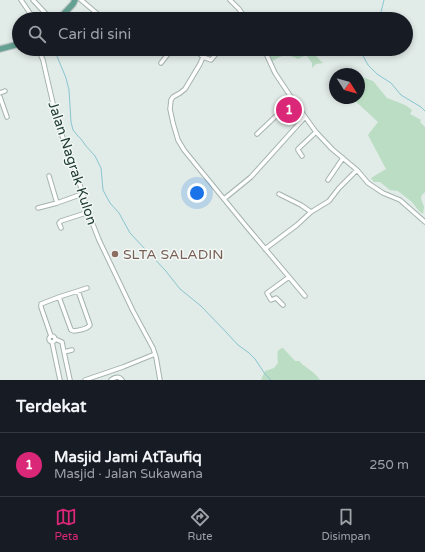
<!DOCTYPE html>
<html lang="id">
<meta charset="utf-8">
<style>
:root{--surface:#171b24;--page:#20242c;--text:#f1f3f6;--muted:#9ea1a6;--line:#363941;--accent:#db2777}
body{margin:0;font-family:"Varela Round",sans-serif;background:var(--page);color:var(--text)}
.compass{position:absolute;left:329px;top:68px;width:36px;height:36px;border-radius:50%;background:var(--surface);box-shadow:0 2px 6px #0003;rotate:127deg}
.you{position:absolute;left:197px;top:193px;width:14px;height:14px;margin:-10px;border:3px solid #fff;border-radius:50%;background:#1a73e8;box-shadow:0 0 0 6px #1a73e833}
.badge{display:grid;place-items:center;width:26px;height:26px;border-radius:50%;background:var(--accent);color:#fff;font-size:13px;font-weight:700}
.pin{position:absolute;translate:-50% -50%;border:2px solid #fff;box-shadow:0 1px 4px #0006}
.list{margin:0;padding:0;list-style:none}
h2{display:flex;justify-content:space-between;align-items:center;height:52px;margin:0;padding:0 16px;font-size:17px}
h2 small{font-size:13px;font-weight:400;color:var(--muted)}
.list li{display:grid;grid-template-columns:26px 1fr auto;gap:12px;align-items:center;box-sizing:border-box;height:64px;padding:0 16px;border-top:1px solid var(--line)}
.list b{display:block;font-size:15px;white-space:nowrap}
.list p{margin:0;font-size:13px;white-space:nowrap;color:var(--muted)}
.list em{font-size:13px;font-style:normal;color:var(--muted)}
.icon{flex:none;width:22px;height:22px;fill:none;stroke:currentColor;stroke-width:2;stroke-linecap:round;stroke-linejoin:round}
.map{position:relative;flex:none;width:425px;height:380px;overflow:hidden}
.search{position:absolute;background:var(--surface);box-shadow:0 2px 6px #0003;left:12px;right:12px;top:12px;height:44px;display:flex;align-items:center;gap:10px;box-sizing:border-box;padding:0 14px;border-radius:22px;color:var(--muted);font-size:15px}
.sheet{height:116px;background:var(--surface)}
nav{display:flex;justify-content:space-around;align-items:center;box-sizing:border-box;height:56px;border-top:1px solid var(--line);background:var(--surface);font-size:11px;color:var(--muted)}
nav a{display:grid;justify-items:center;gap:2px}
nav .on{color:var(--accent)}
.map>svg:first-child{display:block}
.green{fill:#baddc3}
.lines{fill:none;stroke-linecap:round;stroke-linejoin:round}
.stream{stroke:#89c5d1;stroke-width:1}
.minor-casing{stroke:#a4b3ae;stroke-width:5.5}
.primary-casing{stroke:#c1c8c6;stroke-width:8}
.minor{stroke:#fff;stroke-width:3.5}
.primary{stroke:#65a192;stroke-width:5.5}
.education-dot{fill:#8d6e63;stroke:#f1f8f5;stroke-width:1.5}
.labels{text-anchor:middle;stroke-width:3;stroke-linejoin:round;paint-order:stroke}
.street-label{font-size:14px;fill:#213c35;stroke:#f1f8f5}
.education-label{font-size:14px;fill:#785e54;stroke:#f1f8f5;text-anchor:start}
</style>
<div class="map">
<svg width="425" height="380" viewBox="0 0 425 380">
<rect width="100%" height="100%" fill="#e1ebe7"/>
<!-- green -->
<path class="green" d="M266,49H309L323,63L316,64L312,68V63L306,55L298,59C286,53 283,55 272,61Z
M359,76L373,81L387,98L405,105L412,110L410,114L421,120L420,122L425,127V192C418,198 422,200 424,207C424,208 423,213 423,214L419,211L412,202L398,191L390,190L380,182H374L371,178L386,169L368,135L378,122L352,98H359Z
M283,348L295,361H300V362C307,369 314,371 320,380H261L265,371L274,368L278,363C278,358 275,349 283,348Z"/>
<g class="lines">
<!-- stream -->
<path class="stream" d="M377,19L381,12L384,0
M54,49L66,78L69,90L71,122L73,130L78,136L81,139L86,146L95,156L101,168L103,190L110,203L119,213L130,233L165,270L180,289L201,306L226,332L238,345L249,353L255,359L265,374L271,380
M361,49V52L368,65L377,74L391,83L401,95L421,107L425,111"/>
<defs>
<path id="minor" d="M21,0L34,19
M33,0L47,15L46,17L48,19
M81,0L100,16L105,19
M230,0L239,9L246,19
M90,19L95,12
M38,49L43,60L45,69L58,125L74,166L90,217L99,240L133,311L153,348L156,357L160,380
M194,49L203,57L211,60L220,49
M264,49L275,73L293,100L316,132L332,149L357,170L368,183L383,193L400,200L425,222
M147,53L150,49
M203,57L200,64L185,89L180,93L173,97L171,100L170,109L173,123L178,140L184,150L197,166L246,226L305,296
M161,63L172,49
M0,93L5,91
M0,97L7,117
M257,134L293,100
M302,156L298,150V149L316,132
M49,176L57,203
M328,180L343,158
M279,194L301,205L311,212
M224,199L251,177L305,117
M38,208L57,203L82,194
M61,228L59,223L61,221L89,212
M265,249L297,225L311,212L329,201L339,188L357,170
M59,297L71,330L74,331C79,330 87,330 90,325L78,291
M283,305L276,298L271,300L267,293L289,277
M49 339a3 3 0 1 1 6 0a3 3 0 1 1-6 0Z
M51,336L41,307V304L59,297L87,288
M55,339L62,342L64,352
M52,342L60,380
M70,380L64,352L72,350
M85,380L123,367L155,354
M111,380C115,377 119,376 122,380"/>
<path id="primary" d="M59,19L73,4L75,0
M0,49L19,44"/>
</defs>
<!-- minor casing -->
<use href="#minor" class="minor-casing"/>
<!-- primary casing -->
<use href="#primary" class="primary-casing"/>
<!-- minor -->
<use href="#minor" class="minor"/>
<!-- primary -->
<use href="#primary" class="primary"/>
</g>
<!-- markers -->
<circle class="education-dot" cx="115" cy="254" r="4"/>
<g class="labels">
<!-- street labels -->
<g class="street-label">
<text transform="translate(73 163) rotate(72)" y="5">Jalan Nagrak Kulon</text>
</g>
<!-- education labels -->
<g class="education-label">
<text x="123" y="259">SLTA SALADIN</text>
</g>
</g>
</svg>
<svg class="compass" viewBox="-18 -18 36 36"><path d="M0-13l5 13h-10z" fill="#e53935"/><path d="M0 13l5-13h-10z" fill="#9ea1a6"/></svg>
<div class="you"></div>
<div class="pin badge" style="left:289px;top:110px">1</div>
<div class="search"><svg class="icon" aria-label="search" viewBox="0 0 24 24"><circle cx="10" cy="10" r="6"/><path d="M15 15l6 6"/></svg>Cari di sini</div>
</div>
<section class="sheet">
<h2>Terdekat<small></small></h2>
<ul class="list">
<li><span class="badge">1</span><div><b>Masjid Jami AtTaufiq</b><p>Masjid · Jalan Sukawana</p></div><em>250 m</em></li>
</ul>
</section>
<nav>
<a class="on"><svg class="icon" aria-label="map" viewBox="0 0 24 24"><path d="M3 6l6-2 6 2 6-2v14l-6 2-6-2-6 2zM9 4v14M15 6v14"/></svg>Peta</a>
<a><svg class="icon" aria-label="directions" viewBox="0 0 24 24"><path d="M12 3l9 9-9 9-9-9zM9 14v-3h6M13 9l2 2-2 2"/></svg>Rute</a>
<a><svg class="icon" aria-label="saved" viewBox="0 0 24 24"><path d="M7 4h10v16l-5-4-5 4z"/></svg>Disimpan</a>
</nav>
